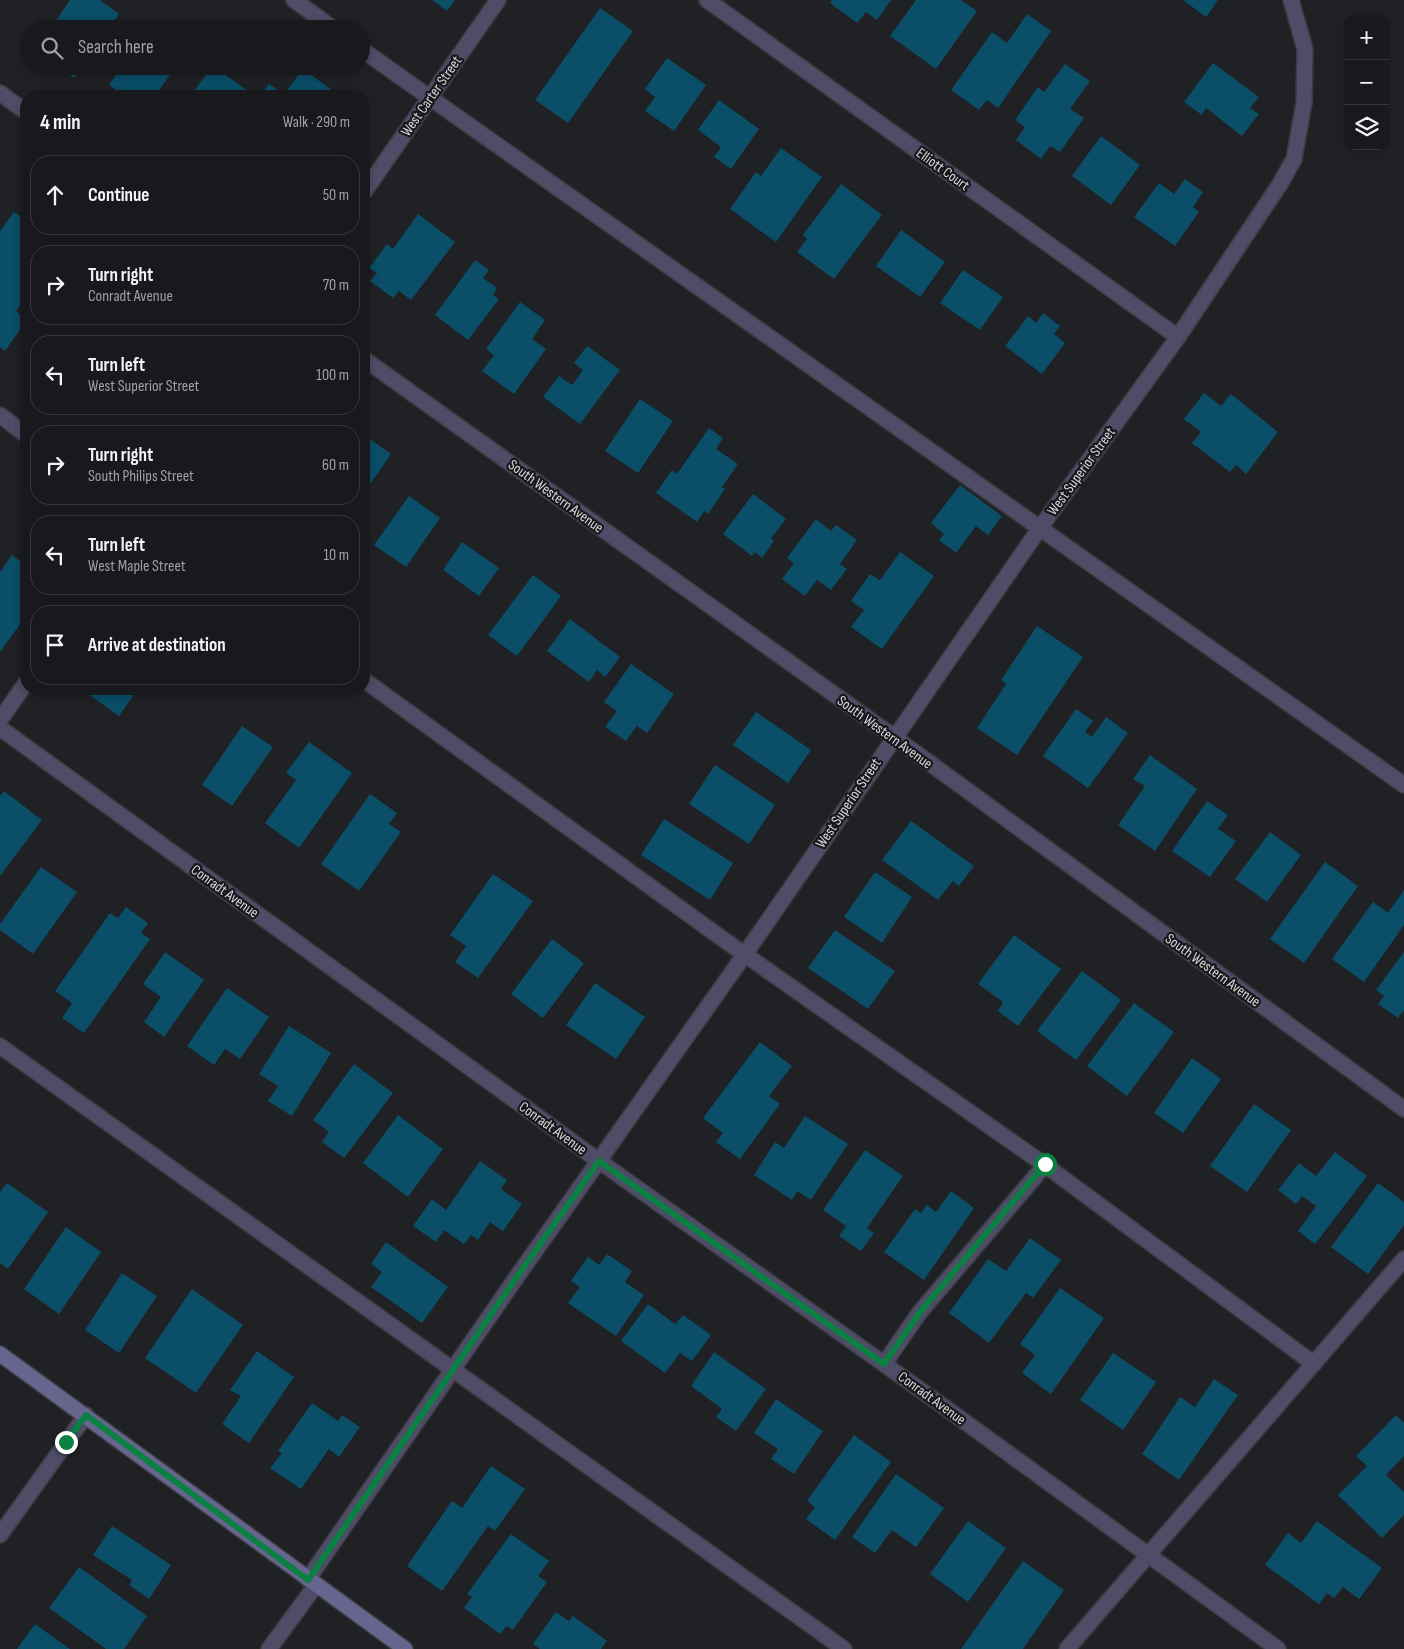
<!DOCTYPE html>
<meta charset="utf-8">
<style>
:root{--surface:#17191c;--page:#202225;--text:#f1f3f6;--muted:#9ea0a3;--line:#36383b}
body{margin:0;font-family:"Sofia Sans Condensed",sans-serif;background:var(--page);color:var(--text)}
.controls{position:absolute;right:15px;top:15px;display:grid;overflow:hidden;border-radius:10px;box-shadow:0 2px 8px #0003}
.controls button{width:45px;height:45px;display:grid;place-items:center;padding:0;border:0;border-bottom:1px solid var(--line);background:var(--surface);color:var(--text);font:25px sans-serif}
.stop{position:absolute;width:15px;height:15px;margin:-11px;border:4px solid #0b8043;border-radius:50%;background:#fff}
.stop.end{background:#0b8043;border-color:#fff;box-shadow:0 1px 5px #0008}
.list{margin:0;padding:0;list-style:none}
h2{display:flex;justify-content:space-between;align-items:center;height:65px;margin:0;padding:0 20px;font-size:21px}
h2 small{font-size:16px;font-weight:400;color:var(--muted)}
.list li{display:grid;grid-template-columns:32px 1fr auto;gap:15px;align-items:center;box-sizing:border-box;height:80px;margin:0 10px 10px;padding:0 10px;border:1px solid var(--line);border-radius:20px}
.list b{display:block;font-size:19px;white-space:nowrap}
.list p{margin:0;font-size:16px;white-space:nowrap;color:var(--muted)}
.list em{font-size:16px;font-style:normal;color:var(--muted)}
.icon{flex:none;width:28px;height:28px;fill:none;stroke:currentColor;stroke-width:2;stroke-linecap:round;stroke-linejoin:round}
.map{position:relative;flex:none;width:1404px;height:1649px;overflow:hidden}
.search{position:absolute;background:var(--surface);box-shadow:0 2px 8px #0003;left:20px;top:20px;width:350px;height:55px;display:flex;align-items:center;gap:12px;box-sizing:border-box;padding:0 18px;border-radius:28px;color:var(--muted);font-size:19px}
.panel{position:absolute;background:var(--surface);box-shadow:0 2px 8px #0003;left:20px;top:90px;width:350px;height:605px;border-radius:20px}
.map>svg:first-child{display:block}
.building{fill:#0a4e68}
.lines{fill:none;stroke-linecap:round;stroke-linejoin:round}
.lane-casing{stroke:#393b3e;stroke-width:18}
.street-casing{stroke:#393b3e;stroke-width:18}
.secondary-casing{stroke:#393b3e;stroke-width:18}
.lane{stroke:#4e4c66;stroke-width:15}
.street{stroke:#4e4c66;stroke-width:15}
.secondary{stroke:#67648d;stroke-width:15}
.route{stroke:#0b8043;stroke-width:6}
.labels{text-anchor:middle;stroke-width:4.5;stroke-linejoin:round;paint-order:stroke}
.street-label{font-size:15px;fill:#d7d9db;stroke:#16181b}
</style>
<div class="map">
<svg width="1404" height="1649" viewBox="0 0 1404 1649">
<rect width="100%" height="100%" fill="#1f2125"/>
<!-- building -->
<path class="building" d="M70,0H100L119,14L109,29H50Z
M432,0H455L447,11Z
M832,0H891L877,20L866,12L857,23L830,3Z
M916,0H961L977,11L936,69L890,36Z
M1183,0H1218L1206,17Z
M600,8L633,31L568,123L535,100Z
M1027,14L1051,31L998,108L987,100L979,110L951,90L992,32L1007,43Z
M667,58L706,85L674,131L645,111L655,97L645,89Z
M1213,63L1259,97L1250,108L1259,114L1242,136L1206,108L1202,115L1184,102Z
M1065,64L1090,81L1070,109L1084,118L1060,152L1050,146L1041,159L1016,140L1025,127L1015,120L1038,87L1044,92Z
M57,66H82L74,78Z
M122,66H176L155,96H110L115,89L109,85Z
M213,66L252,94L250,96H190Z
M303,69L336,93L333,96H260L269,84L284,94Z
M719,100L759,129L731,169L714,157L721,147L698,130Z
M1101,136L1140,165L1111,205L1072,176Z
M781,148L822,177L776,242L730,209L756,172L761,176Z
M1185,179L1203,192L1193,207L1199,212L1175,246L1134,217L1159,183L1174,194Z
M841,184L882,215L834,279L797,252L807,239L803,235Z
M14,212L26,220V297L16,311L26,319V321L5,351L0,347V231Z
M418,214L455,242L411,300L399,291L393,298L370,281L377,273L369,268L387,244L393,249Z
M901,230L945,262L920,297L876,266Z
M475,260L489,270L483,278L497,288L493,295L499,299L468,340L435,315Z
M963,270L1003,297L980,330L940,303Z
M520,302L545,320L532,339L546,349L514,394L482,371L494,355L486,349Z
M1043,313L1060,326L1054,334L1065,343L1042,374L1005,346L1028,316L1036,323Z
M587,346L620,370L580,424L543,397L559,376L572,385L583,370L574,363Z
M1204,393L1221,406L1231,394L1278,432L1246,474L1236,465L1230,472L1192,443L1201,432L1184,419Z
M640,399L673,421L638,473L605,451Z
M709,428L723,438L716,449L738,464L722,487L725,489L708,514L704,511L697,522L656,493L672,470L677,474Z
M364,435L391,454L364,493Z
M960,485L1002,516L988,535L976,526L956,553L939,540L944,534L931,523Z
M753,494L786,519L771,538L774,541L762,558L755,552L752,556L723,534Z
M409,496L440,518L406,567L374,545Z
M816,519L831,531L836,525L857,540L840,564L847,569L831,590L817,580L805,596L782,579L794,563L787,558Z
M462,542L499,568L479,596L443,570Z
M900,552L934,576L882,649L851,627L864,610L851,601L870,574L880,580Z
M12,555L26,565V616L0,652V572Z
M533,575L561,596L517,656L488,635Z
M570,619L620,657L605,677L597,670L589,682L547,651Z
M1037,626L1083,657L1017,755L977,728L1006,684L1001,680Z
M631,664L674,694L647,733L637,726L626,741L605,727L617,711L604,702Z
M81,689H138L119,716Z
M1076,709L1093,721L1085,732L1092,737L1106,717L1128,733L1088,788L1043,756Z
M756,712L811,750L788,783L733,745Z
M242,726L273,747L232,806L202,785Z
M309,742L352,773L299,848L265,823L296,780L286,773Z
M1150,755L1197,789L1155,851L1118,825L1145,786L1133,779Z
M715,765L775,805L749,844L689,804Z
M4,791L42,820L0,876V796Z
M370,794L397,813L389,824L401,832L359,891L321,864Z
M1207,801L1228,815L1218,829L1236,841L1210,877L1172,851Z
M664,819L733,863L710,900L641,855Z
M911,821L974,866L959,886L953,881L938,900L882,860Z
M1270,832L1301,855L1267,902L1235,879Z
M1325,862L1358,886L1304,963L1270,939Z
M41,867L77,892L33,954L0,930V924Z
M875,872L912,897L882,943L844,917Z
M493,874L533,901L478,978L455,962L466,946L450,935Z
M1404,890V925L1364,982L1332,959L1373,902L1388,913Z
M126,907L148,923L141,933L150,939L84,1033L62,1018L72,1003L55,991L110,913L118,918Z
M835,930L895,971L868,1009L808,968Z
M1014,935L1061,969L1018,1026L998,1011L1003,1002L978,984Z
M552,939L584,963L543,1018L511,994Z
M165,952L204,980L164,1037L144,1022L161,997L143,984Z
M1404,952V1012L1403,1011L1398,1018L1378,1004L1384,996L1376,990Z
M1082,971L1121,1000L1076,1060L1037,1031Z
M595,983L645,1017L616,1059L566,1025Z
M227,988L269,1017L240,1059L225,1049L214,1065L187,1046Z
M1134,1003L1174,1032L1127,1096L1087,1066Z
M289,1026L331,1053L292,1116L268,1101L278,1086L259,1074Z
M760,1042L792,1066L769,1096L780,1104L740,1159L716,1142L723,1133L703,1118Z
M1192,1058L1221,1079L1183,1133L1154,1113Z
M354,1064L393,1093L344,1158L322,1142L329,1132L313,1120Z
M1254,1104L1291,1130L1247,1192L1210,1166Z
M398,1115L443,1149L408,1197L363,1163Z
M805,1116L848,1144L811,1200L797,1191L792,1200L754,1175L775,1142L784,1148Z
M865,1150L903,1176L867,1228L874,1233L861,1251L839,1236L846,1226L823,1210Z
M1335,1152L1367,1176L1315,1244L1298,1231L1316,1206L1302,1196L1296,1204L1278,1190L1299,1163L1316,1176Z
M480,1161L507,1180L501,1189L522,1204L503,1231L490,1222L478,1240L471,1235L464,1244L444,1230L436,1242L413,1226L432,1199L446,1210Z
M7,1183L48,1212L8,1269L0,1263V1192Z
M1378,1183L1404,1202V1225L1368,1274L1331,1247Z
M951,1191L974,1208L924,1280L884,1252L915,1209L921,1213L927,1205L936,1212Z
M66,1227L101,1252L59,1314L24,1289Z
M1030,1238L1061,1260L1033,1298L1026,1293L989,1343L949,1313L988,1259L1006,1271Z
M386,1242L448,1287L422,1323L371,1287L382,1272L371,1264Z
M607,1254L632,1271L625,1282L644,1295L616,1336L568,1303L580,1287L571,1281L588,1257L599,1265Z
M122,1273L157,1296L119,1353L85,1330Z
M1060,1288L1104,1318L1051,1394L1022,1373L1035,1355L1020,1344Z
M192,1289L243,1325L196,1393L145,1358Z
M648,1304L675,1324L683,1315L711,1335L692,1361L680,1353L665,1373L621,1341Z
M257,1351L294,1377L249,1443L222,1424L241,1396L230,1390Z
M714,1352L766,1389L736,1431L716,1417L722,1409L691,1386Z
M1113,1353L1156,1382L1123,1430L1080,1400Z
M1214,1379L1238,1395L1179,1480L1142,1454L1180,1397L1195,1407Z
M776,1399L823,1431L794,1474L771,1459L778,1449L754,1433Z
M312,1403L338,1421L342,1415L360,1427L339,1457L329,1449L301,1489L270,1468L282,1453L278,1451Z
M1396,1415L1404,1423V1456L1386,1475L1404,1492V1515L1382,1538L1338,1495L1367,1466L1356,1456Z
M854,1435L891,1462L835,1540L806,1519L815,1507L807,1501Z
M491,1466L525,1489L495,1531L488,1526L442,1591L407,1566L452,1501L462,1508Z
M896,1474L944,1508L916,1547L892,1530L875,1553L852,1537Z
M968,1521L1006,1548L968,1602L930,1574Z
M1317,1521L1382,1568L1359,1599L1343,1587L1334,1598L1327,1593L1319,1604L1265,1565L1288,1533L1301,1543Z
M112,1526L171,1565L149,1599L129,1585L132,1580L93,1555Z
M511,1534L549,1561L538,1576L547,1582L513,1630L507,1626L500,1634L464,1608L472,1597L467,1594Z
M1023,1561L1064,1590L1023,1649H961Z
M79,1567L147,1616L124,1649H106L49,1608Z
M556,1612L569,1621L573,1616L607,1641L601,1649H540L533,1644Z
M35,1624L70,1649H17Z"/>
<g class="lines">
<defs>
<path id="lane" d="M294,0L334,29
M361,49L1404,785
M0,415L26,435
M364,680L727,942L1045,1165L1314,1364
M0,1046L844,1649
M884,1364L920,1312L1045,1165
M269,1649L316,1585
M1067,1649L1404,1259"/>
<path id="street" d="M707,0L1178,337
M0,93L26,112
M364,192L498,0
M364,359L894,737L1404,1109
M0,720L26,683
M0,728L599,1161L943,1406L1278,1649
M0,1535L86,1415
M308,1579L516,1278L745,954L1040,528L1178,337L1280,184L1294,159L1304,103L1305,49L1291,0"/>
<path id="secondary" d="M0,1354L405,1649"/>
</defs>
<!-- lane casing -->
<use href="#lane" class="lane-casing"/>
<!-- street casing -->
<use href="#street" class="street-casing"/>
<!-- secondary casing -->
<use href="#secondary" class="secondary-casing"/>
<!-- lane -->
<use href="#lane" class="lane"/>
<!-- street -->
<use href="#street" class="street"/>
<!-- secondary -->
<use href="#secondary" class="secondary"/>
</g>
<g class="lines">
<!-- route -->
<path class="route" d="M66,1442L86,1415L308,1580L516,1278L599,1161L884,1364L920,1312L1045,1164"/>
</g>
<g class="labels">
<!-- street labels -->
<g class="street-label">
<text transform="translate(431 96) rotate(-55)" y="5">West Carter Street</text>
<text transform="translate(943 169) rotate(36)" y="5">Elliott Court</text>
<text transform="translate(1081 471) rotate(-54)" y="5">West Superior Street</text>
<text transform="translate(556 496) rotate(36)" y="5">South Western Avenue</text>
<text transform="translate(885 732) rotate(36)" y="5">South Western Avenue</text>
<text transform="translate(848 803) rotate(-56)" y="5">West Superior Street</text>
<text transform="translate(225 891) rotate(36)" y="5">Conradt Avenue</text>
<text transform="translate(1213 970) rotate(36)" y="5">South Western Avenue</text>
<text transform="translate(553 1128) rotate(36)" y="5">Conradt Avenue</text>
<text transform="translate(932 1398) rotate(36)" y="5">Conradt Avenue</text>
</g>
</g>
</svg>
<div class="controls">
<button>+</button>
<button>−</button>
<button><svg class="icon" aria-label="layers" viewBox="0 0 24 24"><path d="M12 4l9 5-9 5-9-5zM3 14l9 5 9-5"/></svg></button>
</div>
<div class="stop" style="left:1045px;top:1164px"></div>
<div class="stop end" style="left:66px;top:1442px"></div>
<div class="search"><svg class="icon" aria-label="search" viewBox="0 0 24 24"><circle cx="10" cy="10" r="6"/><path d="M15 15l6 6"/></svg>Search here</div>
<section class="panel">
<h2>4 min<small>Walk · 290 m</small></h2>
<ul class="list">
<li><svg class="icon" aria-label="ahead" viewBox="0 0 24 24"><path d="M12 20V5M6 11l6-6 6 6"/></svg><div><b>Continue</b></div><em>50 m</em></li>
<li><svg class="icon" aria-label="right" viewBox="0 0 24 24"><path d="M7 20v-9h11M14 6l5 5-5 5"/></svg><div><b>Turn right</b><p>Conradt Avenue</p></div><em>70 m</em></li>
<li><svg class="icon" aria-label="left" viewBox="0 0 24 24"><path d="M17 20v-9H6M10 6l-5 5 5 5"/></svg><div><b>Turn left</b><p>West Superior Street</p></div><em>100 m</em></li>
<li><svg class="icon" aria-label="right" viewBox="0 0 24 24"><path d="M7 20v-9h11M14 6l5 5-5 5"/></svg><div><b>Turn right</b><p>South Philips Street</p></div><em>60 m</em></li>
<li><svg class="icon" aria-label="left" viewBox="0 0 24 24"><path d="M17 20v-9H6M10 6l-5 5 5 5"/></svg><div><b>Turn left</b><p>West Maple Street</p></div><em>10 m</em></li>
<li><svg class="icon" aria-label="arrive" viewBox="0 0 24 24"><path d="M6 21V4h12l-3 4 3 4H6"/></svg><div><b>Arrive at destination</b></div></li>
</ul>
</section>
</div>
